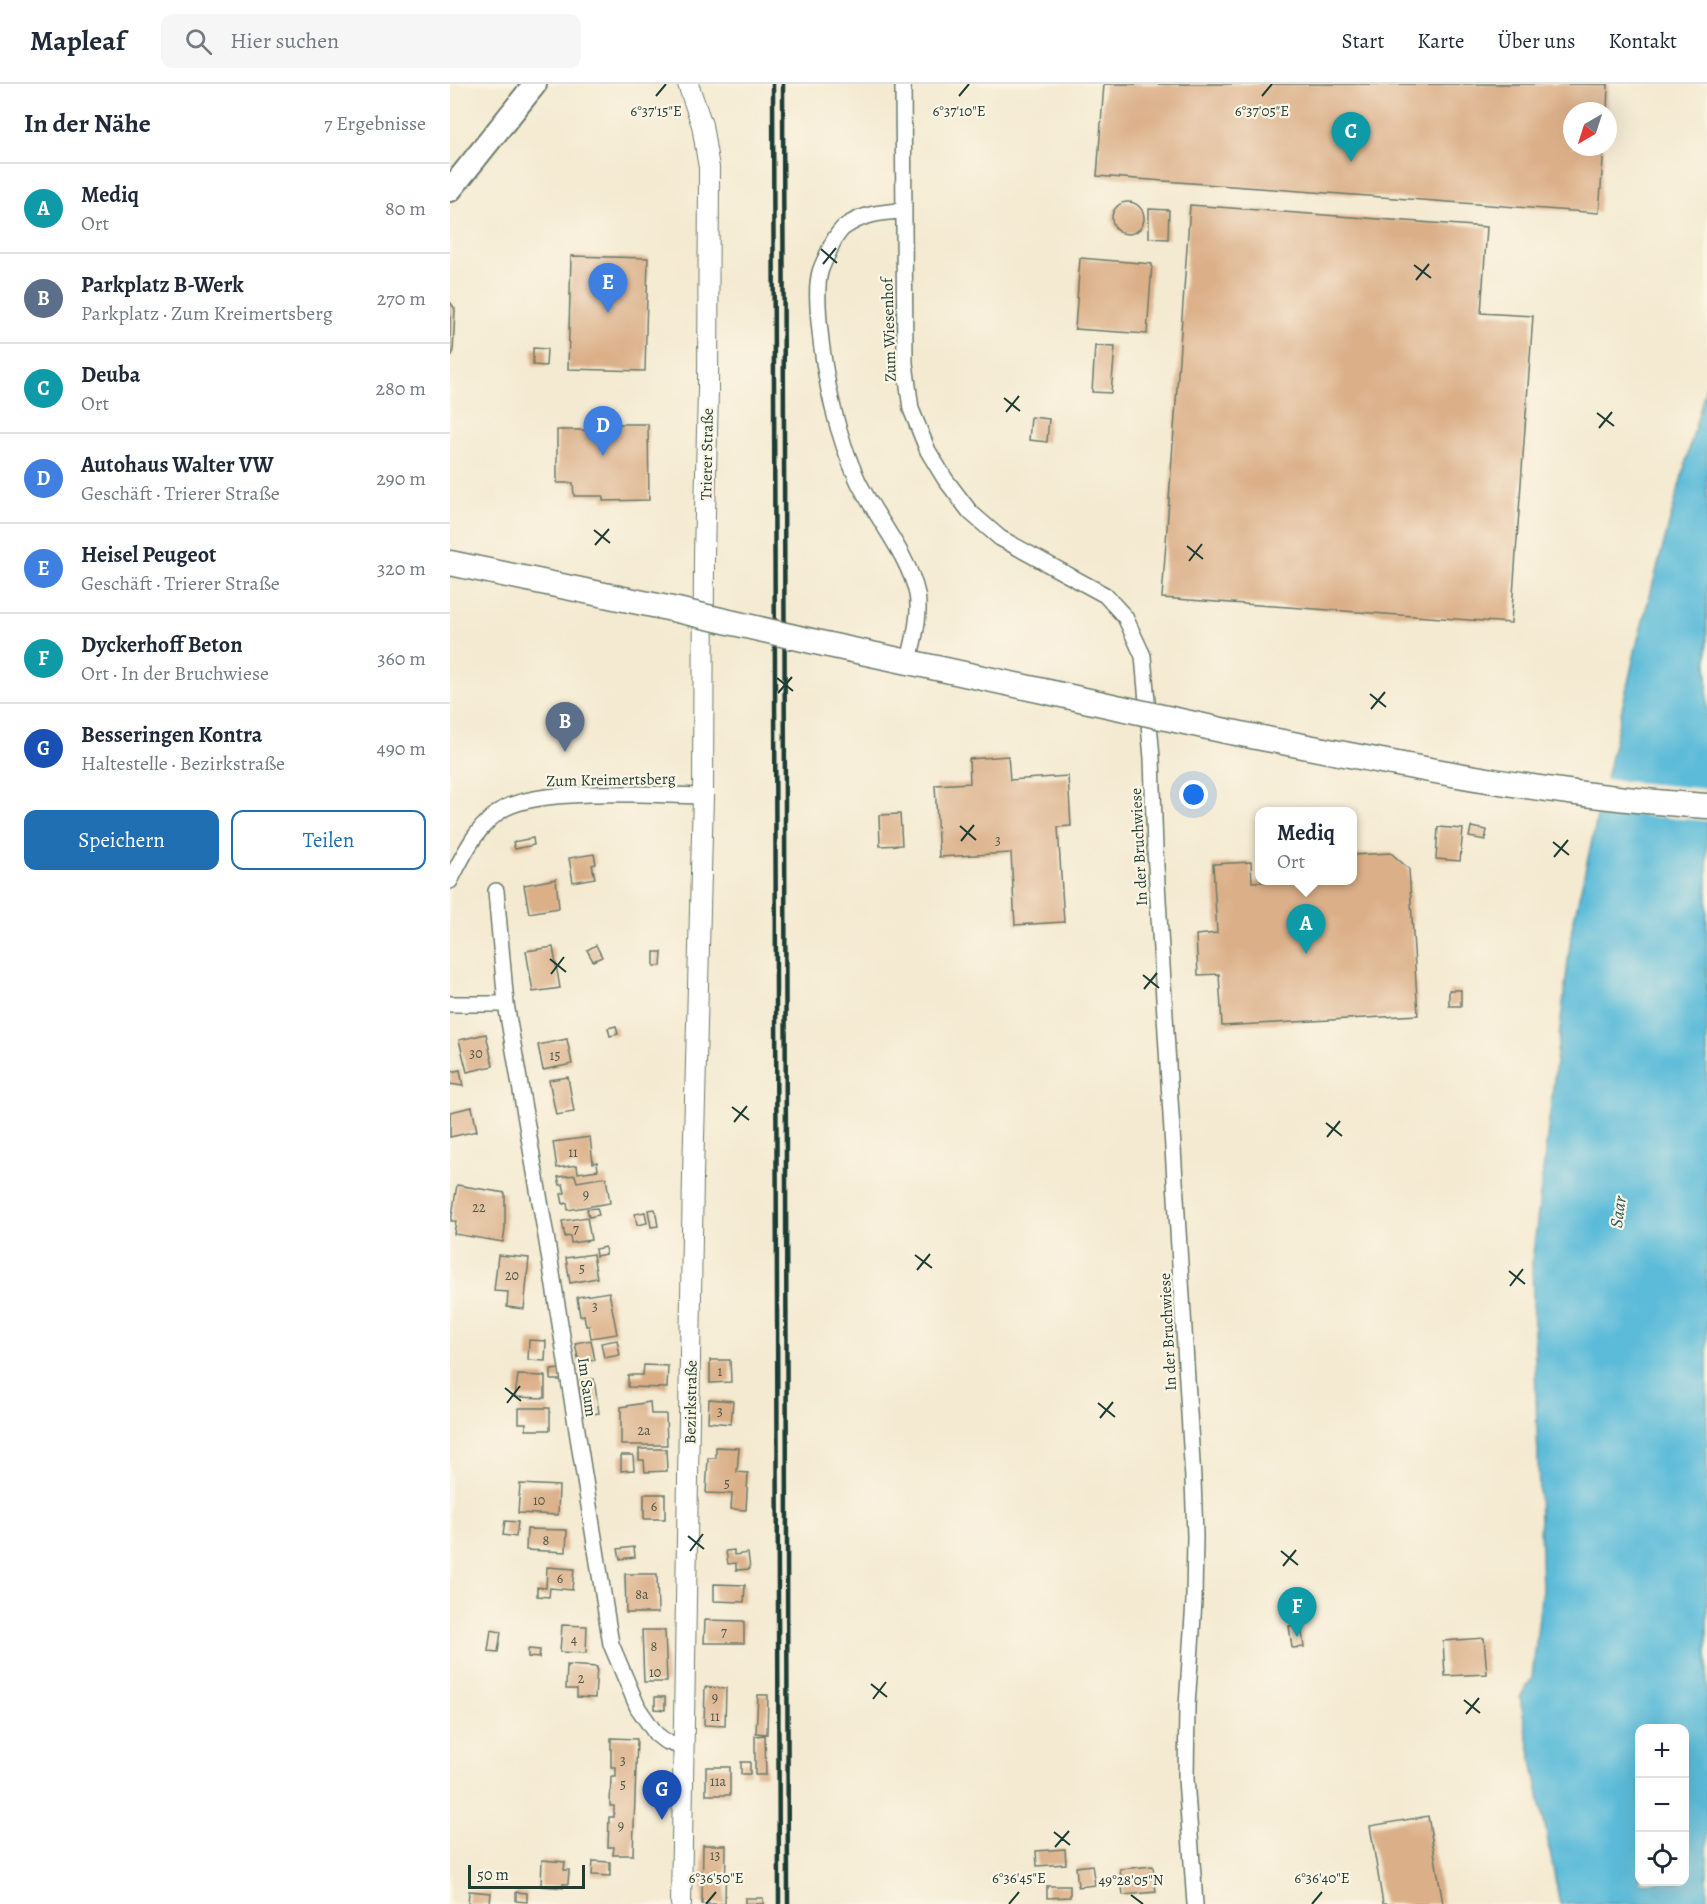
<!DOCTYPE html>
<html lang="de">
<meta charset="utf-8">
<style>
:root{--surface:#fff;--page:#f6f6f7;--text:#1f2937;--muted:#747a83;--line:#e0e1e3;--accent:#1f6fb2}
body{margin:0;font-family:Alegreya,serif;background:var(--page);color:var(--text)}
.controls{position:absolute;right:18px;bottom:18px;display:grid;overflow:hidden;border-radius:12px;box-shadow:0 6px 24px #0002}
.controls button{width:54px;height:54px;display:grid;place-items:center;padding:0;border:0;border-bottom:2px solid var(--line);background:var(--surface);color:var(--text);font:30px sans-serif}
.compass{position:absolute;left:1113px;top:18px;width:54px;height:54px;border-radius:50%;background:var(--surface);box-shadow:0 6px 24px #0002;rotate:219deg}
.scale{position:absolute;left:18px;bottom:15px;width:117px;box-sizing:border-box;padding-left:6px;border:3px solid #1f3d34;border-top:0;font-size:16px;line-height:21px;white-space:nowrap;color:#1f3d34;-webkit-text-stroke:4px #fcf5e5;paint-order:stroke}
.you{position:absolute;left:744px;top:711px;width:21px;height:21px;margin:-15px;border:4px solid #fff;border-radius:50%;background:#1a73e8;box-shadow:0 0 0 9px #1a73e833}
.badge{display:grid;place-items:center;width:39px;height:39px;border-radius:50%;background:var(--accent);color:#fff;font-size:20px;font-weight:700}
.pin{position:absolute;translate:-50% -50px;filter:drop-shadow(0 2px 3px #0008)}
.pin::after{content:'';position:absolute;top:32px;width:21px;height:18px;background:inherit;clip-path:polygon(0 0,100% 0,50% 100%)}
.popup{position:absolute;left:805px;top:723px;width:102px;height:78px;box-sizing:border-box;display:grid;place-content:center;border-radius:12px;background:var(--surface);filter:drop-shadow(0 2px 4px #0005);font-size:20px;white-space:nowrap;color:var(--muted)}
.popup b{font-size:22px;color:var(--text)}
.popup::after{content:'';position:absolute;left:50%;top:100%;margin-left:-12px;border:12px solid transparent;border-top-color:var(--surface)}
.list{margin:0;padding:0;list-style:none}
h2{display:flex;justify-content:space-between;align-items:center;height:78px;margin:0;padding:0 24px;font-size:26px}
h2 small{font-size:20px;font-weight:400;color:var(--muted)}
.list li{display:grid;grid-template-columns:39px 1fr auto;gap:18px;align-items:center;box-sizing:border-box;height:90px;padding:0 24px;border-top:2px solid var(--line)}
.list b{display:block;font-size:22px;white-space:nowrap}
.list p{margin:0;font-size:20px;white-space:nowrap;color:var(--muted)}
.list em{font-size:20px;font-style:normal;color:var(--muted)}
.actions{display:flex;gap:12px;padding:18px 24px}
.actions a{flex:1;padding:14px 0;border:2px solid var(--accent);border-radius:12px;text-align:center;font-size:21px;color:var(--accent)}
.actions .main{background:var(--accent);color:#fff}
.icon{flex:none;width:33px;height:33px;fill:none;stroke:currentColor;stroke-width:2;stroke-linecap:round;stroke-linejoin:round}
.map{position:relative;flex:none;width:1257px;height:1820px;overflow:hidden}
header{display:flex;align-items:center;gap:36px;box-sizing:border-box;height:84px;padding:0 30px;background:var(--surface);border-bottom:2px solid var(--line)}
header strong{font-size:28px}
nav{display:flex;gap:33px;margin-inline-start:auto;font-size:21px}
.search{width:420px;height:54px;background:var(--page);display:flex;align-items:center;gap:15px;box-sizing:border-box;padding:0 21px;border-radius:12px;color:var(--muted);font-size:22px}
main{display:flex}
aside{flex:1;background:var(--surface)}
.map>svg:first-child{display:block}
.water{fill:#5bbbd9;stroke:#3d7c86;stroke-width:1.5;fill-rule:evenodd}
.pier{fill:#f4ead1}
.building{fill:#dbb089}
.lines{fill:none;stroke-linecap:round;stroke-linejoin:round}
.minor-casing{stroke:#6a7a6b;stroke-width:18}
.tertiary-casing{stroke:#6a7a6b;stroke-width:22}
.secondary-casing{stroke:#6a7a6b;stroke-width:26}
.primary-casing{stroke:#6a7a6b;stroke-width:27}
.minor{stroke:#fff;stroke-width:15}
.tertiary{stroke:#fff;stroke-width:20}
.secondary{stroke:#fff;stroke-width:22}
.primary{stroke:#fff;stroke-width:24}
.rail{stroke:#1f3d34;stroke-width:4.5}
.primary-bridge-casing{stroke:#6a7a6b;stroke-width:27;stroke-linecap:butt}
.primary-bridge{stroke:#fff;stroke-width:24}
.ticks{fill:none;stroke:#1f3d34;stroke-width:2}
.labels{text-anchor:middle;stroke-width:4.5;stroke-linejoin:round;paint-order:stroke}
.number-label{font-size:14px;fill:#4e5a49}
.street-label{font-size:16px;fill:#1f3d34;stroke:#fcf5e5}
.water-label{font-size:18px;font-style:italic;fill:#2e5c5d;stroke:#fcf5e5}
.ticks-label{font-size:15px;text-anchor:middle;fill:#1f3d34;stroke:#fcf5e5;stroke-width:4.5;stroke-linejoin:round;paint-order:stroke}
</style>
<header>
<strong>Mapleaf</strong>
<div class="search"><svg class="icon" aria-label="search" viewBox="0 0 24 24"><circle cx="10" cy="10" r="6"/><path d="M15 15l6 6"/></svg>Hier suchen</div>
<nav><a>Start</a><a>Karte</a><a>Über uns</a><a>Kontakt</a></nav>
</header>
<main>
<aside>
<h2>In der Nähe<small>7 Ergebnisse</small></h2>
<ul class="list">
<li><span class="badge" style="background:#0f9aa8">A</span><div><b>Mediq</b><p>Ort</p></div><em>80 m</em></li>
<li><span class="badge" style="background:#5c6f8a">B</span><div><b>Parkplatz B-Werk</b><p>Parkplatz · Zum Kreimertsberg</p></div><em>270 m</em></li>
<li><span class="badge" style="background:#0f9aa8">C</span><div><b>Deuba</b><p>Ort</p></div><em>280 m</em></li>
<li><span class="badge" style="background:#3f7fe0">D</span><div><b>Autohaus Walter VW</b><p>Geschäft · Trierer Straße</p></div><em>290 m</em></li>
<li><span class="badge" style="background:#3f7fe0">E</span><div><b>Heisel Peugeot</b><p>Geschäft · Trierer Straße</p></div><em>320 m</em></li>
<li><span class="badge" style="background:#0f9aa8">F</span><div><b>Dyckerhoff Beton</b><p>Ort · In der Bruchwiese</p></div><em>360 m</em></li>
<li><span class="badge" style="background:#1a4fb4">G</span><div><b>Besseringen Kontra</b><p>Haltestelle · Bezirkstraße</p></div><em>490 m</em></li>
</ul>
<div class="actions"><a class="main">Speichern</a><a>Teilen</a></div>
</aside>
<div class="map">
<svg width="1257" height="1820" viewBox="0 0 1257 1820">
<rect width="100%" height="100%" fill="#fcf5e5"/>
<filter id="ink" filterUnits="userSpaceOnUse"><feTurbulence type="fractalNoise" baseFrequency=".0167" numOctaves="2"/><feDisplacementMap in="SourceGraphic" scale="12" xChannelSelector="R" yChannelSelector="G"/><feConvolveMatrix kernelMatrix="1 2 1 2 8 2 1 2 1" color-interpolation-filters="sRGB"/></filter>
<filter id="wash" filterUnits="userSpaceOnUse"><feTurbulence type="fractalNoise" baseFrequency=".008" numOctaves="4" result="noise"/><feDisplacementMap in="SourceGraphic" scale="24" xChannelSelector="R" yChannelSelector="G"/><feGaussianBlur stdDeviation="1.35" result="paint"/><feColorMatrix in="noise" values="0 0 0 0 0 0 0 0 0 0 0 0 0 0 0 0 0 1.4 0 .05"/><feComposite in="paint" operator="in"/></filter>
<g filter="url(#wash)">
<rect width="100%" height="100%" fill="#f4ead1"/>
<!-- water -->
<path class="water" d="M1257,299V1820H1110L1070,1614L1082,1594L1092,1505L1082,1179L1122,844L1187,559ZM1190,1644H1234V1798H1190Z"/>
<!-- pier -->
<path class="pier" d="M1153,695L1257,705V737L1195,732L1146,726Z"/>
<g id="blocks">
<!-- building -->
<path class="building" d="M654,0H1158L1157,27H1122V63H1154L1149,129L647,92Z
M662 134a16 16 0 1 1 32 0a16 16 0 1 1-32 0Z
M740,121L1037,143L1031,229L1083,232L1061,539L712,514Z
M699,125L719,126L718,155L699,154Z
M121,172L198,174L195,287L118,285Z
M630,174L702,180L697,250L625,245Z
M0,218L5,225L3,269L0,274Z
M645,262L665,263L661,309L642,308Z
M83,264L97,265L96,282L83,281Z
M581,333L599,335L597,358L579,356Z
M156,340H198L199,416L153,417V412H124L123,399H107V346H156Z
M558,672L560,696L618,692L621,742L608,743L614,838L565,841L561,769L489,773L485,701L520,699L519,675Z
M450,730L452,761L430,762L429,731Z
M988,743L1013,745L1010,777L986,775Z
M1021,743L1037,746L1035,756L1019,753Z
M83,754L84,761L65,765L63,758Z
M941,769L959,785L968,931L772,942L769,890L748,891L746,851L767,849L763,780L801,778L802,798L902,796V771Z
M144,770L146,780L142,781L145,794L123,798L119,774Z
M106,795L109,824L79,829L74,801Z
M146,861L152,873L143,877L137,866Z
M103,863L110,904L83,908L76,867Z
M204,868H212L211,882H204Z
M999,906H1011V922H999Z
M166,942L168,950L160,952L158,944Z
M36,950L43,982L17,988L9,956Z
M117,955L122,980L93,986L88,961Z
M10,986L13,1002L0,1000V988Z
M118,993L124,1028L106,1031L99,996Z
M22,1023L27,1047L0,1053V1028Z
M140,1053L143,1079L147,1078L148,1086L128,1089L127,1081L107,1084L103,1058Z
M125,1091L127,1098L156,1093L160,1119L118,1126L117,1119L113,1120L111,1110L115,1109L113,1100L110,1101L108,1093Z
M7,1101L55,1109V1145L53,1158L4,1150L6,1137H1Z
M147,1124L149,1131L139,1133L137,1125Z
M205,1125L208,1142L201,1143L198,1126Z
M195,1128L197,1139L187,1141L185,1130Z
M137,1133L141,1156L121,1159L120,1152L115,1153L112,1137Z
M155,1163L156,1170L146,1172L145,1165Z
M143,1170L147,1194L120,1199L116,1174Z
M48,1171L79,1174L74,1225L57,1223L58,1208L44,1207Z
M159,1208L167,1250L141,1254L139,1242H136L134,1231L130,1232L127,1213Z
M79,1256L96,1257L95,1277L78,1276Z
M141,1256L145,1276L129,1279L125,1259Z
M167,1256L170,1271L154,1274L151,1259Z
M260,1276H280L281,1298L260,1299Z
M194,1281L218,1282L217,1304L178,1303V1291H193Z
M110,1285L111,1296H101V1286Z
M68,1291L95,1292V1314L65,1313Z
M144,1295L149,1329L135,1331L130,1297Z
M259,1315L283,1317L281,1340L258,1338Z
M200,1318L201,1330H216L217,1361H171V1323Z
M69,1324H100V1346H76V1339H69Z
M266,1363L289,1364L287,1388L298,1389L296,1426L281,1425L282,1410L256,1409L258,1374H266Z
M189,1365H216L217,1387L195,1388L194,1376H189Z
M171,1371H183L184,1386L171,1387Z
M70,1400L109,1402L108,1431L68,1429Z
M194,1410H215V1435H194Z
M55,1437L68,1438L66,1453L53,1451Z
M77,1445L117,1446L116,1468L76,1466Z
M184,1463L185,1473L170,1475L168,1465Z
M284,1466V1471L298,1469L300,1485L286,1486V1479L278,1480L276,1467Z
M97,1483L124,1485L122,1506L100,1504L99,1513L87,1512V1503L96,1504Z
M175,1490H207L208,1529H176Z
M264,1500L295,1501L294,1518L264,1517Z
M255,1536L294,1537V1559H254Z
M112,1541L137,1542L136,1569L110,1568Z
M851,1541L854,1563L842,1564L839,1542Z
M41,1546L51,1548L48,1568L38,1567Z
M192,1546H215L217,1598H194Z
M1034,1554L1037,1590L995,1592L993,1557Z
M78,1565L90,1566L89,1574L78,1573Z
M117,1581L147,1583L145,1614L127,1613V1605H116Z
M255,1603L276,1604L275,1642L254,1641Z
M308,1611H318L317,1650L306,1649Z
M205,1613H215V1626L205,1625Z
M315,1651L316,1691H305V1652Z
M161,1654L187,1655L183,1771H163L164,1763H158L159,1733H164V1722H160L161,1693H166V1683H161Z
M291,1678H300V1690H291Z
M256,1683H280V1711H256Z
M978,1732L993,1820H933L920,1742Z
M253,1761H276L275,1820H252Z
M615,1765L616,1780L587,1782L586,1767Z
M92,1776L115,1778L114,1786H119L118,1800H113V1804L91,1802Z
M143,1777L160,1778V1792L142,1791Z
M642,1781L645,1801L628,1803L626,1783Z
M703,1782L706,1808L673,1811L670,1785Z
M597,1802H620V1813L597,1814Z
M19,1807L41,1809L40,1820H18Z
M66,1808L77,1809V1818L66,1817Z
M295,1814H313V1820H295Z"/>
</g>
</g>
<g filter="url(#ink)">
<use href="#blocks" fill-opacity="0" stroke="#6a7a6b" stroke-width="1.5"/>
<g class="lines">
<defs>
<path id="minor" d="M453,0L455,279L461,325L478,367L495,395L520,428L550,454L655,511L675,533L693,572L702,674L705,766L743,1395L745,1452L744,1517L737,1622L736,1695L745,1820
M454,127C431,128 412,130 393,144C387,150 382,159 379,167C376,174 372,181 370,188C366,203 368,222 369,238C374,292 385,347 408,397C425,432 459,472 467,510C471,532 463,557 459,578
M0,797C14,770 27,740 55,724C95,703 205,711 253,712
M46,807L56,920L97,1158L161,1560L188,1624L206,1650L215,1657L235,1664
M0,920H56"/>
<path id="tertiary" d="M231,1820L243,1091L253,712L254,471L258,306L259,84L252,41L238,0"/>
<path id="secondary" d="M0,106L85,0"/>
<path id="primary" d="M0,479L227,526
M379,561L598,608
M776,647C936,678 1095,712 1257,722"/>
</defs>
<!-- minor casing -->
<use href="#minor" class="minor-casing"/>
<!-- tertiary casing -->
<use href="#tertiary" class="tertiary-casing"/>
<!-- secondary casing -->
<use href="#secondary" class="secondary-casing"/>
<!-- primary casing -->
<use href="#primary" class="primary-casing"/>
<!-- minor -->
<use href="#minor" class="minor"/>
<!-- tertiary -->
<use href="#tertiary" class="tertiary"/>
<!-- secondary -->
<use href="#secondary" class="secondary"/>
<!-- primary -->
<use href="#primary" class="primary"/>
<!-- rail -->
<path class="rail" d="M323,0L329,1820
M333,0L338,1820"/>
<defs>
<path id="primary-bridge" d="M227,526L379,561
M598,608L776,647"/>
</defs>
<!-- primary-bridge casing -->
<use href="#primary-bridge" class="primary-bridge-casing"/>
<!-- primary-bridge -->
<use href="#primary-bridge" class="primary-bridge"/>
</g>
</g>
<!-- ticks -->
<path class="ticks" d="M206,12L216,0M509,12L519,0M812,12L822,0M371,165L387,179M373,180L386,164M964,181L981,194M966,196L979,180M554,314L570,327M556,328L569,312M1147,329L1164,342M1149,344L1162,328M144,446L160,459M145,461L159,445M737,462L753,475M739,477L752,460M327,594L343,607M328,609L342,593M920,610L936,623M921,625L935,608M510,742L526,756M511,757L524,741M1103,758L1119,771M1104,773L1118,756M100,875L116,888M101,890L114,873M693,891L709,904M694,905L707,889M282,1023L299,1036M284,1038L297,1022M876,1039L892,1052M877,1053L890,1037M465,1171L482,1184M467,1186L480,1170M1059,1187L1075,1200M1060,1202L1073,1185M55,1304L71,1317M57,1319L70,1302M648,1319L665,1333M650,1334L663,1318M238,1452L254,1465M240,1467L253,1450M831,1467L848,1481M833,1482L846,1466M421,1600L437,1613M423,1615L436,1598M1014,1616L1030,1629M1016,1630L1029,1614M604,1748L620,1761M605,1763L619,1747M681,1811L693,1820M256,1820L266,1808M559,1820L569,1808M862,1820L872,1808"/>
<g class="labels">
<!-- number labels -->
<g class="number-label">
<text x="548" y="761">3</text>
<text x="26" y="974">30</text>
<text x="105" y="976">15</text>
<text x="123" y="1073">11</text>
<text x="136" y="1115">9</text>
<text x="29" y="1128">22</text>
<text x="126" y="1150">7</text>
<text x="132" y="1189">5</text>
<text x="62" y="1196">20</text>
<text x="145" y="1227">3</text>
<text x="270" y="1292">1</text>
<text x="270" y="1332">3</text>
<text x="194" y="1351">2a</text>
<text x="277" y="1404">5</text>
<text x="89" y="1421">10</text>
<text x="204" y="1427">6</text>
<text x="96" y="1461">8</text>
<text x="110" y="1499">6</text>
<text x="192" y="1515">8a</text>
<text x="274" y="1553">7</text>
<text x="124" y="1560">4</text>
<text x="204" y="1567">8</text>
<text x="205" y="1593">10</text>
<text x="131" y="1599">2</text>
<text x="265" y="1618">9</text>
<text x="265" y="1637">11</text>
<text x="173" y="1681">3</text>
<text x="268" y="1702">11a</text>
<text x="173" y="1705">5</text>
<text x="171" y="1746">9</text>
<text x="265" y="1776">13</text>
</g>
<!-- street labels -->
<g class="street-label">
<text transform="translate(438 246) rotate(-92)" y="6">Zum Wiesenhof</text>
<text transform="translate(256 370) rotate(-89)" y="6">Trierer Straße</text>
<text transform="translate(161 695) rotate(-1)" y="6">Zum Kreimertsberg</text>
<text transform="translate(688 763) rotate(-93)" y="6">In der Bruchwiese</text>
<text transform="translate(717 1248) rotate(-93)" y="6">In der Bruchwiese</text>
<text transform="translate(138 1303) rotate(82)" y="6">Im Saum</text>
<text transform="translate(240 1318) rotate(-89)" y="6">Bezirkstraße</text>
</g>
<!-- water labels -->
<g class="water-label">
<text transform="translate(1168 1128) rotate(-82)" y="6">Saar</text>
</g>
</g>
<g class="ticks-label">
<text x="206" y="32">6°37'15"E</text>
<text x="509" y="32">6°37'10"E</text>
<text x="812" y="32">6°37'05"E</text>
<text x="266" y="1799">6°36'50"E</text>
<text x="569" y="1799">6°36'45"E</text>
<text x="872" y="1799">6°36'40"E</text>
<text x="681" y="1801">49°28'05"N</text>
</g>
</svg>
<div class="controls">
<button>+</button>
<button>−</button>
<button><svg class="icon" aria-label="locate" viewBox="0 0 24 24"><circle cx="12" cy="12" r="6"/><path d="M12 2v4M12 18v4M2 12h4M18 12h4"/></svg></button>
</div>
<svg class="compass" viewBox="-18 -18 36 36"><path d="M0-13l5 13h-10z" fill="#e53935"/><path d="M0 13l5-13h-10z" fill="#747a83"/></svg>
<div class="scale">50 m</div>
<div class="you"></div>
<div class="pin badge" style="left:856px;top:870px;background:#0f9aa8">A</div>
<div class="popup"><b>Mediq</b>Ort</div>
<div class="pin badge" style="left:115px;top:668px;background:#5c6f8a">B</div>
<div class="pin badge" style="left:901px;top:78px;background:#0f9aa8">C</div>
<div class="pin badge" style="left:153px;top:372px;background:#3f7fe0">D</div>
<div class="pin badge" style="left:158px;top:229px;background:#3f7fe0">E</div>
<div class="pin badge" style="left:847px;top:1553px;background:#0f9aa8">F</div>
<div class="pin badge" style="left:212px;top:1736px;background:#1a4fb4">G</div>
</div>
</main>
